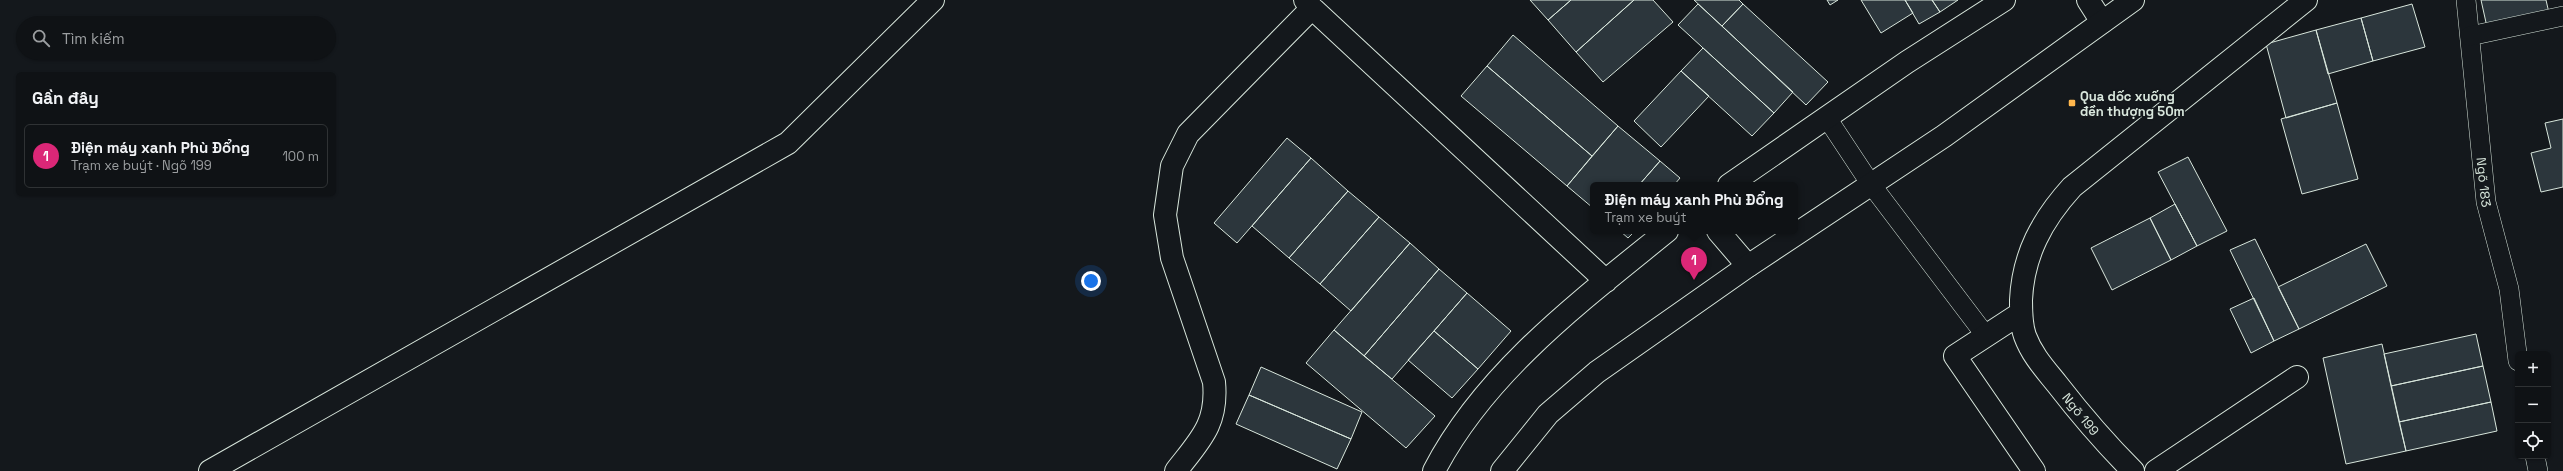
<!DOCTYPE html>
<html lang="vi">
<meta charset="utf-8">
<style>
:root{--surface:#0f1215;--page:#181b1e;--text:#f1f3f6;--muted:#9b9ea0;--line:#2f3234;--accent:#db2777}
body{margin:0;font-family:"Space Grotesk",sans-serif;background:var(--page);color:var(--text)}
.controls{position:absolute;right:12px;bottom:12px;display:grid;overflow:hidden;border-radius:6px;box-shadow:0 1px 3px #0004}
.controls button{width:36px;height:36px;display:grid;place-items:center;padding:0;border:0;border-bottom:1px solid var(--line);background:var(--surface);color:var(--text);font:20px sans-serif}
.you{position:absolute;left:1091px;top:281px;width:14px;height:14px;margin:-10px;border:3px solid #fff;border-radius:50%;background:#1a73e8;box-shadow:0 0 0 6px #1a73e833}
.badge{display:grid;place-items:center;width:26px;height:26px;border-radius:50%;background:var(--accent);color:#fff;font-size:13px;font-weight:700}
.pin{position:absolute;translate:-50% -33px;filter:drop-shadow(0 1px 2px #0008)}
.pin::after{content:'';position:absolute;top:21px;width:14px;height:12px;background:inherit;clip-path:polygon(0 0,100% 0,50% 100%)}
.popup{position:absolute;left:1590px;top:182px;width:208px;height:52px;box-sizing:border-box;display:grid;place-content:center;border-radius:6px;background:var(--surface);filter:drop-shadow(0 1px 3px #0005);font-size:13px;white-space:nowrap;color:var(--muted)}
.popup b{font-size:15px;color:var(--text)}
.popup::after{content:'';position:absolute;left:50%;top:100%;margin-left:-8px;border:8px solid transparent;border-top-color:var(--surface)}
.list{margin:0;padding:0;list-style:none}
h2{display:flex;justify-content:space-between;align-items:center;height:52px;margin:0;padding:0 16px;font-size:17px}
h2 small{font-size:13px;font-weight:400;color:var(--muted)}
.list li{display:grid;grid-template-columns:26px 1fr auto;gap:12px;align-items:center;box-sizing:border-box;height:64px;margin:0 8px 8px;padding:0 8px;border:1px solid var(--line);border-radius:6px}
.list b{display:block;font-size:15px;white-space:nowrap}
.list p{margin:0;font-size:13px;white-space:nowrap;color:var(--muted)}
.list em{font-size:13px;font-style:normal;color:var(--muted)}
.icon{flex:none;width:22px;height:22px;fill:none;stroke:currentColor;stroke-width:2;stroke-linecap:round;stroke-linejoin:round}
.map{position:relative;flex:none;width:2563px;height:471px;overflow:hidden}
.search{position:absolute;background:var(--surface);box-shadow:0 1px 3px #0004;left:16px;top:16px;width:320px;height:44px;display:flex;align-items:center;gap:10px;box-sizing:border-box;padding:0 14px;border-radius:22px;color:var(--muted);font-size:15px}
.panel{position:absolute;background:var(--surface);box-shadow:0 1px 3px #0004;left:16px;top:72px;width:320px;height:124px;border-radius:6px}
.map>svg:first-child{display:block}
.building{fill:#2c363c;stroke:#d8e6dc}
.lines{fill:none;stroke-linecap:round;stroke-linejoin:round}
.service-casing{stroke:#d8e6dc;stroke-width:20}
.minor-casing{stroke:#d8e6dc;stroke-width:24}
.primary-casing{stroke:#d8e6dc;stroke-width:24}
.service{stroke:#14181c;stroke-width:19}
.minor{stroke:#14181c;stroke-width:22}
.primary{stroke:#14181c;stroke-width:22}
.poi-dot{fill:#ffb74d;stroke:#14181c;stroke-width:1.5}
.labels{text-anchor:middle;stroke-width:3;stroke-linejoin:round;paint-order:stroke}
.poi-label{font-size:13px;font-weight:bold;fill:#d8e6dc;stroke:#14181c;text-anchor:start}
.street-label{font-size:13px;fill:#d8e6dc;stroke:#14181c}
</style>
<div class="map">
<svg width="2563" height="471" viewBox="0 0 2563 471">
<rect width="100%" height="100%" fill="#14181c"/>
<!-- building -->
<path class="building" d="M1530,0H1571L1548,20Z
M1571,0H1634L1576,52L1548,20Z
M1634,0H1653L1673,22L1603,82L1576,52Z
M1694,0H1739L1743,4L1722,26Z
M1827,0H1838L1830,5Z
M1861,0H1905L1913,13L1881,33Z
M1905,0H1932L1940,12L1919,24Z
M1932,0H1958L1940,12Z
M2481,0H2546L2549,13L2487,27Z
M1698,4L1793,92L1774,113L1678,25Z
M1743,4L1828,82L1806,105L1722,26Z
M2412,4L2425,47L2373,61L2361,18Z
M2361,18L2373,61L2328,74L2316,30Z
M2316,30L2337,103L2286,118L2266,44Z
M1513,35L1618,126L1592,156L1487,66Z
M1703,48L1774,113L1752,136L1681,71Z
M1487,66L1592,156L1567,186L1461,96Z
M1681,71L1709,96L1661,147L1634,121Z
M2337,103L2358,179L2302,194L2281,119Z
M2563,119V187L2541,192L2531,153L2551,148L2545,123Z
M1618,126L1660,161L1639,185H1593V208L1567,186Z
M1287,138L1311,158L1237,243L1214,223Z
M2188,157L2227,231L2197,246L2158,172Z
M1311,158L1348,191L1289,258L1252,226Z
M1660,161L1680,178L1674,185H1639Z
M1348,191L1379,217L1320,284L1289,258Z
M2175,204L2197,246L2171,260L2150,218Z
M1379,217L1410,243L1351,311L1320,284Z
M2150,218L2171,260L2112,290L2091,248Z
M1620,231H1635L1628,238Z
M2255,239L2299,329L2274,341L2230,250Z
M1410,243L1439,269L1364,356L1334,330Z
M2366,244L2387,286L2299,329L2278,287Z
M1439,269L1467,293L1392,379L1364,356Z
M1467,293L1511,331L1478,369L1434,331Z
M2254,298L2274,341L2251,353L2230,309Z
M1334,330L1435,416L1406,448L1306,363Z
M1434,331L1478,369L1452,398L1408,360Z
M2476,334L2483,366L2391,386L2384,354Z
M2382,344L2406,451L2346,464L2323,358Z
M2483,366L2491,402L2399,422L2391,386Z
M1261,367L1362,412L1351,439L1249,395Z
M1249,395L1351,439L1337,469L1236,424Z
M2491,402L2497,431L2406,451L2399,422Z"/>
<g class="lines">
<defs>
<g id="service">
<path id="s1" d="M2466,0L2486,202L2509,289L2518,361"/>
<path d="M2470,36L2563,16"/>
<path d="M1827,118L1870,183L1986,336"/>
<path d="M2535,456L2538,471"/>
</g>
<path id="minor" d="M2088,0L2102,22
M1312,8L1606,281
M1729,185L1907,62L2004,0
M1718,231L1748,266
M2021,313L1955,356L2034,471
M210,471L788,143L933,0
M1176,471C1200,440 1218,424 1214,382L1172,258L1165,215L1172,166L1188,134L1312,8L1305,0
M1434,471C1485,372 1582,300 1667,231
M2133,471C2105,443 2081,415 2057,384C2045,369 2032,355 2025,336C2021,325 2021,312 2021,300C2023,255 2042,220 2072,187L2306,0
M2156,471L2297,377"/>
<path id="primary" d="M1502,471L1548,414L1597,372L1748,266L1944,136L2133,0"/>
</defs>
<!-- service casing -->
<use href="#service" class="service-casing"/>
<!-- minor casing -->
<use href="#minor" class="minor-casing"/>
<!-- primary casing -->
<use href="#primary" class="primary-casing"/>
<!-- service -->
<use href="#service" class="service"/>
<!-- minor -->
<use href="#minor" class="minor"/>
<!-- primary -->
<use href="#primary" class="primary"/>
</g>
<!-- markers -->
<rect class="poi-dot" x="2068" y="99" width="8" height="8" rx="2"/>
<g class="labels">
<!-- poi labels -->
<g class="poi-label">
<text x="2080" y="101">Qua dốc xuống<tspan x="2080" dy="15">đền thượng 50m</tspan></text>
</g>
<!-- street labels -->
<g class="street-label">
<text dy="5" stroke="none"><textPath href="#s1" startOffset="183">Ngõ 183</textPath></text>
<text transform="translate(2081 414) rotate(51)" y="5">Ngõ 199</text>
</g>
</g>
</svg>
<div class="controls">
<button>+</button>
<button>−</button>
<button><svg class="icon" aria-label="locate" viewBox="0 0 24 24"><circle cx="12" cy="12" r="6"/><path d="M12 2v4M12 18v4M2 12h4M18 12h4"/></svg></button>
</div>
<div class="you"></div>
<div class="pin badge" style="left:1694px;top:280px">1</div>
<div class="popup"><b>Điện máy xanh Phù Đổng</b>Trạm xe buýt</div>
<div class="search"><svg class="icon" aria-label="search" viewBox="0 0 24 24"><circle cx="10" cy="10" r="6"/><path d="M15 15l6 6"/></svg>Tìm kiếm</div>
<section class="panel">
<h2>Gần đây<small></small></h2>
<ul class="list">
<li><span class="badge">1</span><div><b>Điện máy xanh Phù Đổng</b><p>Trạm xe buýt · Ngõ 199</p></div><em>100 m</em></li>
</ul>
</section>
</div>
